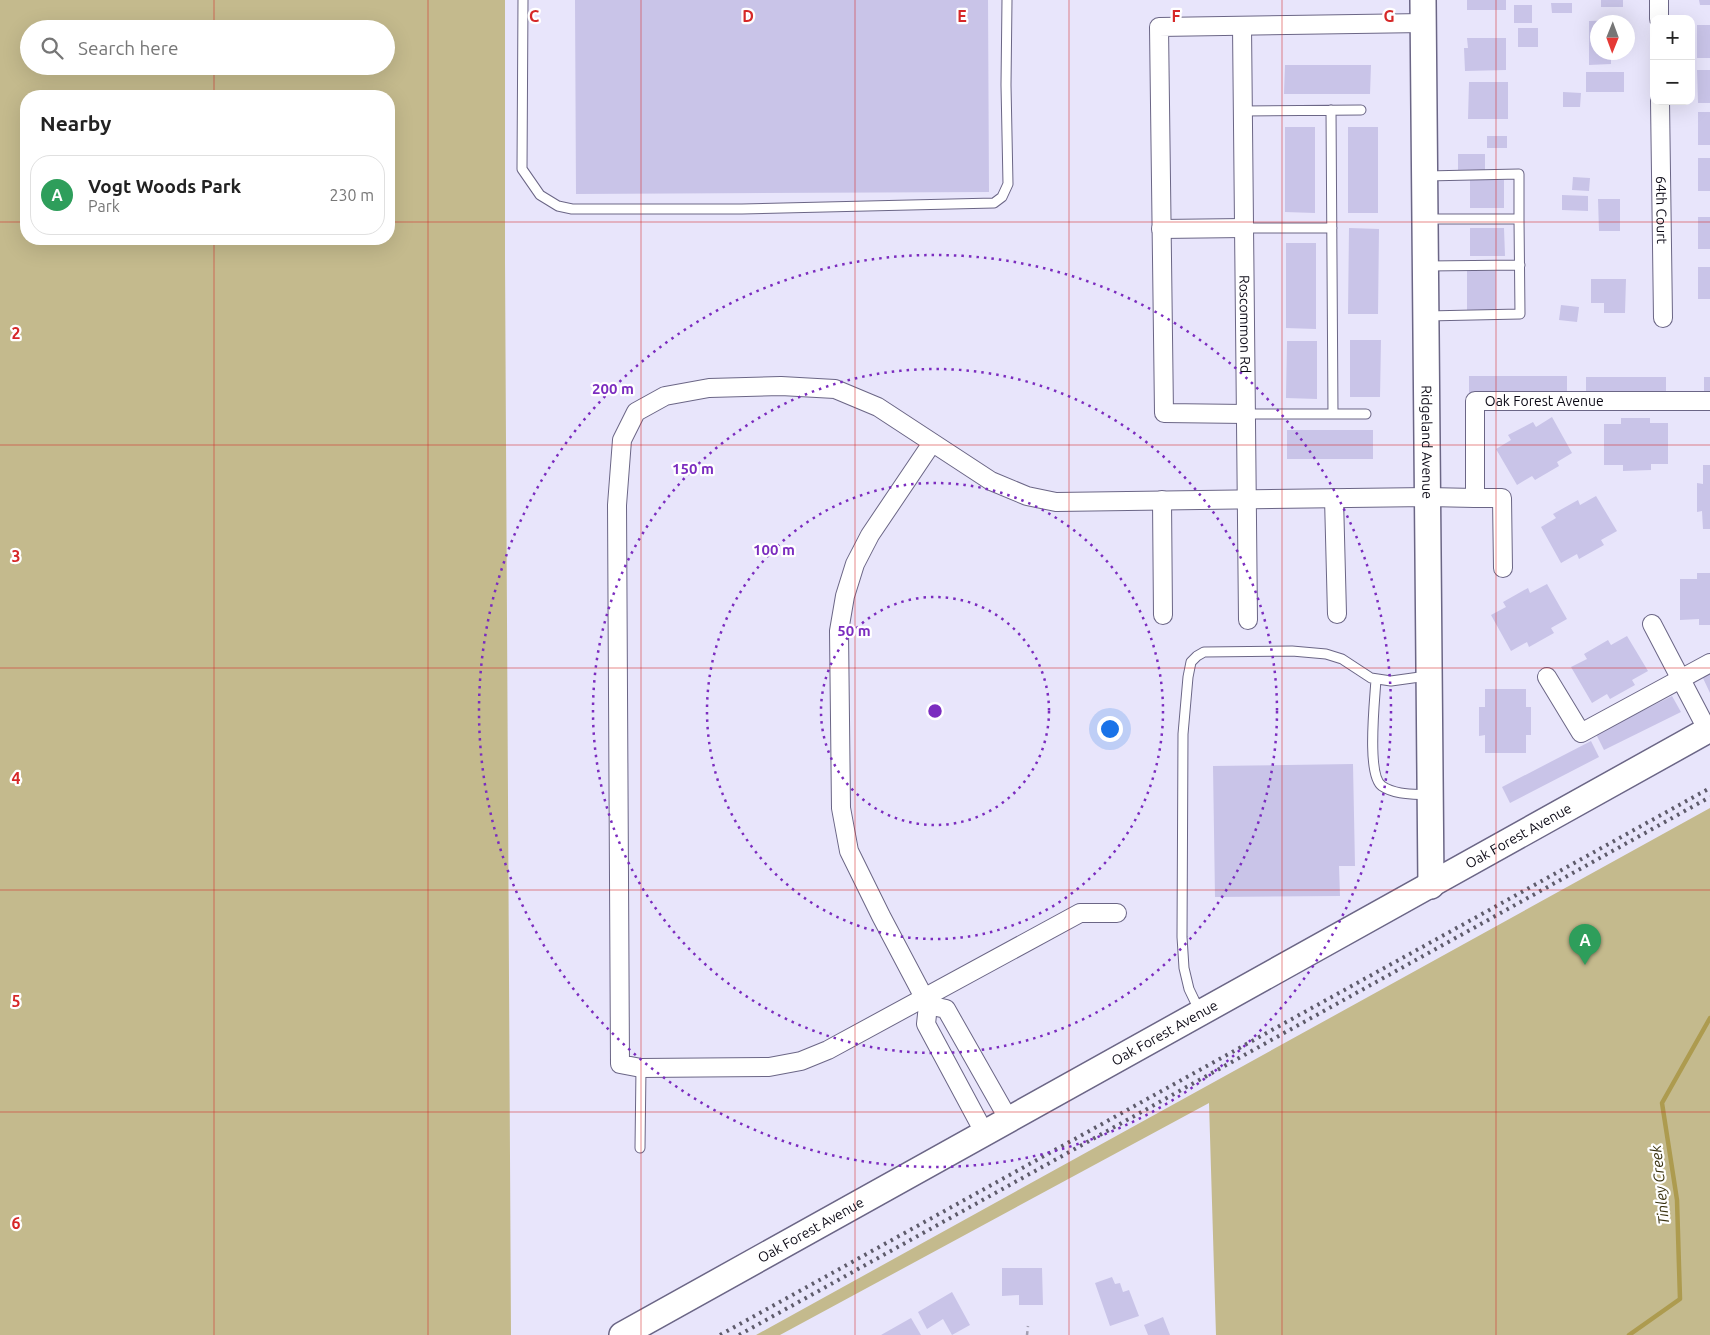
<!DOCTYPE html>
<meta charset="utf-8">
<style>
:root{--surface:#fff;--page:#f2f2f2;--text:#222;--muted:#767676;--line:#e0e0e0;--accent:#0f766e}
body{margin:0;font-family:Ubuntu,sans-serif;background:var(--page);color:var(--text)}
.controls{position:absolute;right:15px;top:15px;display:grid;overflow:hidden;border-radius:10px;box-shadow:0 5px 20px #0002}
.controls button{width:45px;height:45px;display:grid;place-items:center;padding:0;border:0;border-bottom:1px solid var(--line);background:var(--surface);color:var(--text);font:25px sans-serif}
.compass{position:absolute;left:1590px;top:15px;width:45px;height:45px;border-radius:50%;background:var(--surface);box-shadow:0 5px 20px #0002;rotate:181deg}
.you{position:absolute;left:1109px;top:728px;width:18px;height:18px;margin:-12px;border:4px solid #fff;border-radius:50%;background:#1a73e8;box-shadow:0 0 0 8px #1a73e833}
.badge{display:grid;place-items:center;width:32px;height:32px;border-radius:50%;background:var(--accent);color:#fff;font-size:16px;font-weight:700}
.pin{position:absolute;translate:-50% -41px;filter:drop-shadow(0 1px 2px #0008)}
.pin::after{content:'';position:absolute;top:26px;width:18px;height:15px;background:inherit;clip-path:polygon(0 0,100% 0,50% 100%)}
.list{margin:0;padding:0;list-style:none}
h2{display:flex;justify-content:space-between;align-items:center;height:65px;margin:0;padding:0 20px;font-size:21px}
h2 small{font-size:16px;font-weight:400;color:var(--muted)}
.list li{display:grid;grid-template-columns:32px 1fr auto;gap:15px;align-items:center;box-sizing:border-box;height:80px;margin:0 10px 10px;padding:0 10px;border:1px solid var(--line);border-radius:20px}
.list b{display:block;font-size:19px;white-space:nowrap}
.list p{margin:0;font-size:16px;white-space:nowrap;color:var(--muted)}
.list em{font-size:16px;font-style:normal;color:var(--muted)}
.icon{flex:none;width:28px;height:28px;fill:none;stroke:currentColor;stroke-width:2;stroke-linecap:round;stroke-linejoin:round}
.map{position:relative;flex:none;width:1710px;height:1335px;overflow:hidden}
.search{position:absolute;background:var(--surface);box-shadow:0 5px 20px #0002;left:20px;top:20px;width:375px;height:55px;display:flex;align-items:center;gap:12px;box-sizing:border-box;padding:0 18px;border-radius:28px;color:var(--muted);font-size:19px}
.panel{position:absolute;background:var(--surface);box-shadow:0 5px 20px #0002;left:20px;top:90px;width:375px;height:155px;border-radius:20px}
.map>svg:first-child{display:block}
.green{fill:#c4ba8d;fill-rule:evenodd}
.lines{fill:none;stroke-linecap:round;stroke-linejoin:round}
.stream{stroke:#ad9b4f;stroke-width:4.5}
.building{fill:#c9c4e8}
.lane-casing{stroke:#6b6686;stroke-width:11}
.street-casing{stroke:#6b6686;stroke-width:20}
.secondary-casing{stroke:#6b6686;stroke-width:28}
.path{stroke:#a29fb2;stroke-width:2.5;stroke-dasharray:4 4;stroke-linecap:butt}
.lane{stroke:#fff;stroke-width:9}
.street{stroke:#fff;stroke-width:18}
.secondary{stroke:#fff;stroke-width:25}
.rail{stroke:#5e5b6b;stroke-width:4;stroke-dasharray:2.5 5;stroke-linecap:butt}
.grid{fill:none;stroke:#d62828;stroke-width:1;stroke-opacity:0.55}
.ring{fill:none;stroke:#7b2cbf;stroke-width:2.5;stroke-dasharray:2.5 5}
.labels{text-anchor:middle;stroke-width:4.5;stroke-linejoin:round;paint-order:stroke}
.street-label{font-size:14px;fill:#0c0a16;stroke:#fff}
.water-label{font-size:15px;font-style:italic;fill:#393210;stroke:#fff}
.grid-label{font-size:16px;text-anchor:middle;font-weight:bold;fill:#d62828;stroke:#fff;stroke-width:4.5;stroke-linejoin:round;paint-order:stroke}
.centre{fill:#7b2cbf;stroke:#fff;stroke-width:2.5}
.ring-label{font-size:15px;text-anchor:middle;font-weight:bold;fill:#7b2cbf;stroke:#fff;stroke-width:4.5;stroke-linejoin:round;paint-order:stroke}
</style>
<div class="map">
<svg width="1710" height="1335" viewBox="0 0 1710 1335">
<rect width="100%" height="100%" fill="#e8e5fb"/>
<!-- green -->
<path class="green" d="M0,0H505V262L511,1335H0ZM29,29H386V66H29ZM26,96H389V239H26Z
M1710,808V1335H1216L1209,1103L780,1335H756Z"/>
<g class="lines">
<!-- stream -->
<path class="stream" d="M1629,1335L1680,1299L1677,1200L1662,1103L1710,1018"/>
</g>
<!-- building -->
<path class="building" d="M575,0H988L989,192L576,194Z
M1467,0H1506V10H1467Z
M1601,0H1623V7H1601Z
M1699,0H1710V5H1700Z
M1551,3H1572V13H1552Z
M1514,5H1532V23H1514Z
M1623,20V22H1598V52H1611V64L1589,65V21Z
M1697,25H1710V58H1697Z
M1518,28H1538V47H1518Z
M1467,38H1506V70L1465,71L1464,48H1468Z
M1285,65H1371L1370,94H1284Z
M1697,70H1710V103H1698Z
M1586,72H1624V92H1586Z
M1469,82H1508V119H1468Z
M1563,92L1581,93L1580,107H1563Z
M1698,112H1710V145H1698Z
M1285,127H1315V213L1285,212Z
M1348,127H1378V213H1348Z
M1487,136H1507V148H1487Z
M1458,154H1485V171H1458Z
M1698,158H1710V191H1698Z
M1573,177L1590,178L1589,191L1572,190Z
M1470,180H1504V208H1470Z
M1562,195L1588,196V211L1562,210Z
M1598,199H1620V231H1599Z
M1698,217H1710V249H1698Z
M1349,228L1379,229L1378,314H1348Z
M1470,228H1504L1505,256H1470Z
M1286,243H1316V329L1286,328Z
M1698,267H1710V299H1698Z
M1467,271H1496V311H1467Z
M1591,279H1626L1625,313H1604V303H1591Z
M1561,305L1579,307L1577,322L1559,320Z
M1350,340H1381L1380,397H1350Z
M1287,341H1317V399L1286,398Z
M1469,376H1567V394H1469Z
M1586,377H1666V393H1586Z
M1704,377H1710V394H1704Z
M1552,417L1572,453L1557,462L1559,466L1535,480L1532,476L1517,485L1496,449L1511,440L1508,435L1533,422L1536,427Z
M1621,418H1650V423H1668V464H1651V470L1623,471V465H1604V424H1621Z
M1287,430H1373V459H1287Z
M1703,465H1710V529H1703L1702,511L1697,512V483L1703,484Z
M1596,496L1617,531L1601,540L1604,545L1579,559L1577,554L1561,563L1541,527L1556,518L1553,514L1578,500L1580,505Z
M1697,573H1710V625H1699V619L1680,620V579H1697Z
M1547,584L1567,619L1551,628L1554,633L1529,647L1527,642L1511,651L1491,615L1506,607L1503,602L1528,588L1530,593Z
M1627,636L1648,671L1632,680L1635,685L1610,699L1607,694L1592,703L1571,667L1587,659L1584,654L1608,640L1611,645Z
M1710,672V693L1702,676Z
M1485,689H1526V707H1531V735H1526V753H1485V735L1479,736V707H1485Z
M1672,696L1681,712L1604,750L1596,734Z
M1591,741L1599,757L1510,803L1502,787Z
M1353,764L1355,866H1339L1340,896L1215,897L1213,766Z
M1002,1268H1042L1043,1305H1019V1295L1002,1296Z
M1112,1277L1115,1284L1120,1283L1123,1292L1129,1290L1139,1316L1110,1326L1095,1283Z
M952,1292L970,1325L952,1335L943,1319L927,1329L918,1312Z
M1163,1317L1170,1335H1148L1144,1325Z
M911,1318L921,1335H881Z"/>
<g class="lines">
<defs>
<path id="lane" d="M523,0L522,169L540,195L558,206L572,209H742L994,203L1002,197L1008,184L1006,85L1007,0
M1331,110L1333,414
M1243,111L1361,110
M1426,176L1519,174V219
M1426,219H1519L1520,314L1427,316
M1244,228H1332
M1427,266L1520,265
M1246,414H1366
M1376,679C1375,699 1366,775 1382,786C1395,795 1414,794 1428,795
M1200,1012L1189,989L1184,968L1182,937L1183,734L1188,677L1191,662L1197,656L1204,652L1292,651L1326,654L1342,659L1371,678L1391,681L1427,676
M640,1148L641,1068"/>
<g id="street">
<path d="M1659,0V19"/>
<path id="s1" d="M1242,26L1248,620"/>
<path id="s2" d="M1660,101L1663,318"/>
<path d="M1161,229L1244,228"/>
<path d="M1246,414L1164,413L1159,27L1424,23"/>
<path d="M932,443L870,535L855,564L845,596L839,631L841,808L849,851L881,916L928,1005L926,1024L985,1134"/>
<path d="M1334,498L1337,614"/>
<path d="M1475,498H1502L1503,568"/>
<path d="M1162,500L1163,615"/>
<path d="M1652,624L1708,731"/>
<path d="M1547,677L1581,733L1710,663"/>
<path id="s3" d="M1117,913H1080L828,1050L801,1061L769,1067L641,1068L620,1064L617,505L622,440L636,412L665,396L709,388L781,386L835,389L878,407L991,481L1027,496L1056,502L1428,497L1475,498V401H1710"/>
<path d="M928,1005L946,1009L1009,1120"/>
</g>
<g id="secondary">
<path id="s4" d="M1423,0L1431,886"/>
<path id="s5" d="M622,1335L1710,729"/>
</g>
</defs>
<!-- lane casing -->
<use href="#lane" class="lane-casing"/>
<!-- street casing -->
<use href="#street" class="street-casing"/>
<!-- secondary casing -->
<use href="#secondary" class="secondary-casing"/>
<!-- path -->
<path class="path" d="M1027,1335L1028,1326"/>
<!-- lane -->
<use href="#lane" class="lane"/>
<!-- street -->
<use href="#street" class="street"/>
<!-- secondary -->
<use href="#secondary" class="secondary"/>
<!-- rail -->
<path class="rail" d="M720,1335L1710,788
M739,1335L1710,797"/>
</g>
<!-- grid -->
<path class="grid" d="M214,0V29M428,0V1335M641,0V1335M855,0V1335M1069,0V1335M1282,0V1335M1496,0V1335M214,66V96M0,222H26M389,222H1710M214,239V1335M0,445H1710M0,668H1710M0,890H1710M0,1112H1710"/>
<!-- distance rings -->
<g class="ring">
<circle cx="935" cy="711" r="114"/>
<circle cx="935" cy="711" r="228"/>
<circle cx="935" cy="711" r="342"/>
<circle cx="935" cy="711" r="456"/>
</g>
<g class="labels">
<!-- street labels -->
<g class="street-label">
<text dy="5" stroke="none"><textPath href="#s2" startOffset="109">64th Court</textPath></text>
<text dy="5" stroke="none"><textPath href="#s1" startOffset="298">Roscommon Rd</textPath></text>
<text dy="5" stroke="none"><textPath href="#s3" startOffset="2230">Oak Forest Avenue</textPath></text>
<text dy="5" stroke="none"><textPath href="#s4" startOffset="442">Ridgeland Avenue</textPath></text>
<text dy="5" stroke="none"><textPath href="#s5" startOffset="1026">Oak Forest Avenue</textPath></text>
<text dy="5" stroke="none"><textPath href="#s5" startOffset="621">Oak Forest Avenue</textPath></text>
<text dy="5" stroke="none"><textPath href="#s5" startOffset="216">Oak Forest Avenue</textPath></text>
</g>
<!-- water labels -->
<g class="water-label">
<text transform="translate(1660 1185) rotate(-96)" y="5">Tinley Creek</text>
</g>
</g>
<g class="grid-label">
<text x="534" y="22">C</text>
<text x="748" y="22">D</text>
<text x="962" y="22">E</text>
<text x="1176" y="22">F</text>
<text x="1389" y="22">G</text>
<text x="16" y="339">2</text>
<text x="16" y="562">3</text>
<text x="16" y="784">4</text>
<text x="16" y="1007">5</text>
<text x="16" y="1229">6</text>
</g>
<circle cx="935" cy="711" r="8" class="centre"/>
<g class="ring-label">
<text x="613" y="394">200 m</text>
<text x="693" y="474">150 m</text>
<text x="774" y="555">100 m</text>
<text x="854" y="636">50 m</text>
</g>
</svg>
<div class="controls">
<button>+</button>
<button>−</button>
</div>
<svg class="compass" viewBox="-18 -18 36 36"><path d="M0-13l5 13h-10z" fill="#e53935"/><path d="M0 13l5-13h-10z" fill="#767676"/></svg>
<div class="you"></div>
<div class="pin badge" style="left:1585px;top:965px;background:#2e9e5b">A</div>
<div class="search"><svg class="icon" aria-label="search" viewBox="0 0 24 24"><circle cx="10" cy="10" r="6"/><path d="M15 15l6 6"/></svg>Search here</div>
<section class="panel">
<h2>Nearby<small></small></h2>
<ul class="list">
<li><span class="badge" style="background:#2e9e5b">A</span><div><b>Vogt Woods Park</b><p>Park</p></div><em>230 m</em></li>
</ul>
</section>
</div>
